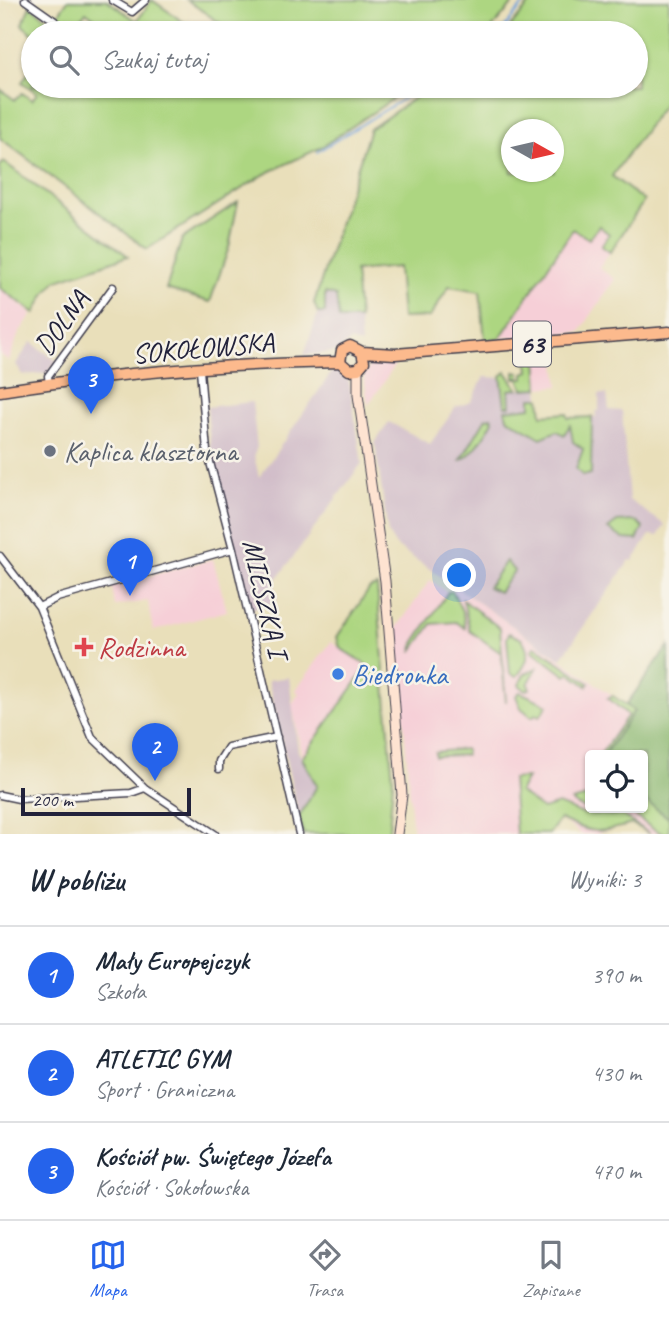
<!DOCTYPE html>
<html lang="pl">
<meta charset="utf-8">
<style>
:root{--surface:#fff;--page:#f6f6f7;--text:#1f2937;--muted:#747a83;--line:#e0e1e3;--accent:#2563eb}
body{margin:0;font-family:Caveat,sans-serif;background:var(--page);color:var(--text)}
.controls{position:absolute;right:21px;bottom:21px;display:grid;overflow:hidden;border-radius:7px;box-shadow:0 2px 5px #0004}
.controls button{width:63px;height:63px;display:grid;place-items:center;padding:0;border:0;border-bottom:2px solid var(--line);background:var(--surface);color:var(--text);font:35px sans-serif}
.compass{position:absolute;left:501px;top:119px;width:63px;height:63px;border-radius:50%;background:var(--surface);box-shadow:0 2px 5px #0004;rotate:98deg}
.scale{position:absolute;left:21px;bottom:18px;width:170px;box-sizing:border-box;padding-left:7px;border:4px solid #22223b;border-top:0;font-size:19px;line-height:24px;white-space:nowrap;color:#22223b;-webkit-text-stroke:5px #f7f3e8;paint-order:stroke}
.you{position:absolute;left:460px;top:576px;width:24px;height:24px;margin:-18px;border:5px solid #fff;border-radius:50%;background:#1a73e8;box-shadow:0 0 0 10px #1a73e833}
.badge{display:grid;place-items:center;width:46px;height:46px;border-radius:50%;background:var(--accent);color:#fff;font-size:23px;font-weight:700}
.pin{position:absolute;translate:-50% -58px;filter:drop-shadow(0 2px 4px #0008)}
.pin::after{content:'';position:absolute;top:37px;width:24px;height:21px;background:inherit;clip-path:polygon(0 0,100% 0,50% 100%)}
.list{margin:0;padding:0;list-style:none}
h2{display:flex;justify-content:space-between;align-items:center;height:91px;margin:0;padding:0 28px;font-size:30px}
h2 small{font-size:23px;font-weight:400;color:var(--muted)}
.list li{display:grid;grid-template-columns:46px 1fr auto;gap:21px;align-items:center;box-sizing:border-box;height:98px;padding:0 28px;border-top:2px solid var(--line)}
.list b{display:block;font-size:26px;white-space:nowrap}
.list p{margin:0;font-size:23px;white-space:nowrap;color:var(--muted)}
.list em{font-size:23px;font-style:normal;color:var(--muted)}
.icon{flex:none;width:38px;height:38px;fill:none;stroke:currentColor;stroke-width:2;stroke-linecap:round;stroke-linejoin:round}
.map{position:relative;flex:none;width:669px;height:834px;overflow:hidden}
.search{position:absolute;background:var(--surface);box-shadow:0 2px 5px #0004;left:21px;right:21px;top:21px;height:77px;display:flex;align-items:center;gap:18px;box-sizing:border-box;padding:0 24px;border-radius:38px;color:var(--muted);font-size:26px}
.sheet{height:385px;background:var(--surface)}
nav{display:flex;justify-content:space-around;align-items:center;box-sizing:border-box;height:98px;border-top:2px solid var(--line);background:var(--surface);font-size:19px;color:var(--muted)}
nav a{display:grid;justify-items:center;gap:4px}
nav .on{color:var(--accent)}
.map>svg:first-child{display:block}
.built{fill:#f6cfd7}
.industrial{fill:#d1bdc9}
.green{fill:#add681;stroke:#687c5e;stroke-width:2;fill-rule:evenodd}
.forest{fill:#8ab76f;stroke:#566c55;stroke-width:2}
.lines{fill:none;stroke-linecap:round;stroke-linejoin:round}
.stream{stroke:#71a1db;stroke-width:2}
.minor-casing{stroke:#403e4e;stroke-width:9}
.secondary-casing{stroke:#403e4e;stroke-width:11}
.primary-casing{stroke:#403e4e;stroke-width:13}
.minor{stroke:#fff;stroke-width:6}
.secondary{stroke:#fee3d1;stroke-width:9}
.primary{stroke:#fcba8d;stroke-width:10}
.worship-dot{fill:#6b7280;stroke:#f7f3e8;stroke-width:2.5}
.health-dot{fill:#e0444e;stroke:#f7f3e8;stroke-width:2.5}
.shop-dot{fill:#3f7fe0;stroke:#f7f3e8;stroke-width:2.5}
.labels{text-anchor:middle;stroke-width:5;stroke-linejoin:round;paint-order:stroke}
.shield{fill:#f7f3e8;stroke:#62616f;stroke-width:2}
.shield-label{font-size:26px;font-weight:bold;fill:#22223b}
.street-label{font-size:28px;fill:#22223b;stroke:#f7f3e8}
.worship-label{font-size:28px;fill:#5b616d;stroke:#f7f3e8;text-anchor:start}
.health-label{font-size:28px;fill:#be3a42;stroke:#f7f3e8;text-anchor:start}
.shop-label{font-size:28px;fill:#366cbe;stroke:#f7f3e8;text-anchor:start}
</style>
<div class="map">
<svg width="669" height="834" viewBox="0 0 669 834">
<rect width="100%" height="100%" fill="#f7f3e8"/>
<filter id="ink" filterUnits="userSpaceOnUse"><feTurbulence type="fractalNoise" baseFrequency=".0143" numOctaves="2"/><feDisplacementMap in="SourceGraphic" scale="14" xChannelSelector="R" yChannelSelector="G"/><feConvolveMatrix kernelMatrix="1 2 1 2 8 2 1 2 1" color-interpolation-filters="sRGB"/></filter>
<filter id="wash" filterUnits="userSpaceOnUse"><feTurbulence type="fractalNoise" baseFrequency=".00686" numOctaves="4" result="noise"/><feDisplacementMap in="SourceGraphic" scale="28" xChannelSelector="R" yChannelSelector="G"/><feGaussianBlur stdDeviation="1.57" result="paint"/><feColorMatrix in="noise" values="0 0 0 0 0 0 0 0 0 0 0 0 0 0 0 0 0 1.4 0 .05"/><feComposite in="paint" operator="in"/></filter>
<g filter="url(#wash)">
<rect width="100%" height="100%" fill="#e9dfba"/>
<!-- built -->
<path class="built" d="M599,226L609,234L601,246L610,252L599,268L615,279L580,332L500,338L574,229Z
M0,288L32,314L19,333L9,361L0,355Z
M555,356L559,386L539,388L537,357Z
M396,363L382,385L368,405L364,375L370,365Z
M213,559L227,611L153,631L148,601L115,606L112,586Z
M430,580L451,595L456,587L635,711L604,755H590V808H643V799L669,818V834H647L632,824L597,834H581L560,819L549,834H413L396,629Z
M331,642L368,666L302,758L292,704L299,693L295,691Z"/>
<!-- industrial -->
<path class="industrial" d="M324,293L336,295L339,319H359L361,345L351,341L335,352L304,355L318,313L325,312Z
M31,342L57,361L48,373L22,375L16,364Z
M336,366L349,381L362,463L274,583L277,602L251,609L211,455L207,407L252,402L257,447L254,455L259,477Z
M484,377L508,378L509,389L539,388L542,415L567,413L568,418L596,417V411H599V394H607L609,410L622,411L629,500L665,525L658,536L650,535L633,561L630,560L561,659L396,546L388,533L375,443L389,422L430,444L456,407L471,402Z
M289,677L298,751L318,786L299,817L268,680Z"/>
<!-- green -->
<path class="green" d="M68,0H107L137,21L152,0L199,33H106L109,29L86,12L72,31L55,19Z
M187,0H516L488,33H234Z
M533,0H669V97L612,176L644,201L610,252L601,246L609,234L599,226L589,239L573,229L500,338L485,340L480,291L449,286L430,317L402,318L398,267L355,271L359,319H339L336,296L325,293V313H318L314,303L370,129L432,86H636V33H505ZM512,130H554V172H512Z
M30,6L68,33L33,34L22,25Z
M33,66V86H412L320,148L265,174L147,249L0,138V89L15,100L22,93L32,100L37,93L22,82Z
M4,162L128,256L57,280L47,291L35,313L0,288V166Z
M238,202L229,247L210,302L166,289L182,239Z
M537,357L539,388L523,389L519,378H515V372L520,373V378H524V373L529,371L528,363H523V359Z
M506,372L518,389L509,390L510,406H505L501,376Z
M531,398H540L542,415L567,413L568,418L592,417L591,474L583,476L576,469L583,449L573,442L570,425L564,435L557,431L541,438L507,418L505,410L531,407Z
M491,417L493,421C487,433 473,455 461,460L486,418Z
M631,521L638,522L643,528L637,540L624,539L608,529L617,522Z
M506,561L514,571L499,592L488,587Z
M377,586L393,781L389,829L388,834H303L299,817L317,786L302,758L368,666L340,648L337,637L370,588Z
M448,592H453L463,613L465,628L456,622L432,624L412,652L414,643Z
M463,600L500,628L506,702L501,653L470,631Z
M509,633L522,639C532,654 527,665 516,677L510,673L507,638Z
M535,646L589,683L587,686L569,673L566,676L532,650Z
M537,668L528,684L530,689L525,690L519,685L524,674Z
M520,692L548,705L540,716L536,714L532,717L521,708L516,696Z
M613,696L635,711L604,755H600L628,715L608,698Z
M465,749L466,755L435,756V752Z
M527,778L519,792L543,809L558,804L583,814L623,816L650,834L632,824C597,834 592,834 560,819L549,834H516L512,779Z
M590,796V808H643V799L669,818V834C651,834 642,816 625,811C608,806 585,815 572,801Z"/>
<!-- forest -->
<path class="forest" d="M669,645V818L643,799V755H604L634,711L626,705Z"/>
<g class="lines">
<!-- stream -->
<path class="stream" d="M500,33L527,0
M317,152L424,86"/>
</g>
</g>
<g filter="url(#ink)">
<g class="lines">
<defs>
<path id="minor" d="M25,0L72,33
M112,0L132,12L146,0
M200,370L207,451L233,549L299,834
M49,384L48,376L113,287
M0,556L39,607L92,737L145,788L215,834
M39,607L57,598L233,549
M219,769V761L228,747L277,737
M0,795L19,799L131,793L145,788"/>
<path id="secondary" d="M358,369V395L385,581L402,795L397,834"/>
<path id="primary" d="M362,352L364,362L358,369L349,370L340,362L342,350L350,346L362,352L395,354L669,332
M0,391C111,373 227,364 340,362"/>
</defs>
<!-- minor casing -->
<use href="#minor" class="minor-casing"/>
<!-- secondary casing -->
<use href="#secondary" class="secondary-casing"/>
<!-- primary casing -->
<use href="#primary" class="primary-casing"/>
<!-- minor -->
<use href="#minor" class="minor"/>
<!-- secondary -->
<use href="#secondary" class="secondary"/>
<!-- primary -->
<use href="#primary" class="primary"/>
</g>
</g>
<!-- markers -->
<circle class="worship-dot" cx="50" cy="451" r="7"/>
<path class="health-dot" d="M80.5 636.5h7v7h7v7h-7v7h-7v-7h-7v-7h7z"/>
<circle class="shop-dot" cx="338" cy="674" r="7"/>
<g class="labels">
<!-- shield labels -->
<rect class="shield" x="513" y="321.5" width="38" height="45" rx="5"/>
<g class="shield-label">
<text x="532" y="353">63</text>
</g>
<!-- street labels -->
<g class="street-label">
<text transform="translate(61 322) rotate(-54)" y="10">DOLNA</text>
<text transform="translate(203 347) rotate(-5)" y="10">SOKOŁOWSKA</text>
<text transform="translate(266 598) rotate(77)" y="10">MIESZKA I</text>
</g>
<!-- worship labels -->
<g class="worship-label">
<text x="64" y="461">Kaplica klasztorna</text>
</g>
<!-- health labels -->
<g class="health-label">
<text x="98" y="657">Rodzinna</text>
</g>
<!-- shop labels -->
<g class="shop-label">
<text x="352" y="684">Biedronka</text>
</g>
</g>
</svg>
<div class="controls">
<button><svg class="icon" aria-label="locate" viewBox="0 0 24 24"><circle cx="12" cy="12" r="6"/><path d="M12 2v4M12 18v4M2 12h4M18 12h4"/></svg></button>
</div>
<svg class="compass" viewBox="-18 -18 36 36"><path d="M0-13l5 13h-10z" fill="#e53935"/><path d="M0 13l5-13h-10z" fill="#747a83"/></svg>
<div class="scale">200 m</div>
<div class="you"></div>
<div class="pin badge" style="left:130px;top:596px">1</div>
<div class="pin badge" style="left:155px;top:781px">2</div>
<div class="pin badge" style="left:91px;top:414px">3</div>
<div class="search"><svg class="icon" aria-label="search" viewBox="0 0 24 24"><circle cx="10" cy="10" r="6"/><path d="M15 15l6 6"/></svg>Szukaj tutaj</div>
</div>
<section class="sheet">
<h2>W pobliżu<small>Wyniki: 3</small></h2>
<ul class="list">
<li><span class="badge">1</span><div><b>Mały Europejczyk</b><p>Szkoła</p></div><em>390 m</em></li>
<li><span class="badge">2</span><div><b>ATLETIC GYM</b><p>Sport · Graniczna</p></div><em>430 m</em></li>
<li><span class="badge">3</span><div><b>Kościół pw. Świętego Józefa</b><p>Kościół · Sokołowska</p></div><em>470 m</em></li>
</ul>
</section>
<nav>
<a class="on"><svg class="icon" aria-label="map" viewBox="0 0 24 24"><path d="M3 6l6-2 6 2 6-2v14l-6 2-6-2-6 2zM9 4v14M15 6v14"/></svg>Mapa</a>
<a><svg class="icon" aria-label="directions" viewBox="0 0 24 24"><path d="M12 3l9 9-9 9-9-9zM9 14v-3h6M13 9l2 2-2 2"/></svg>Trasa</a>
<a><svg class="icon" aria-label="saved" viewBox="0 0 24 24"><path d="M7 4h10v16l-5-4-5 4z"/></svg>Zapisane</a>
</nav>
